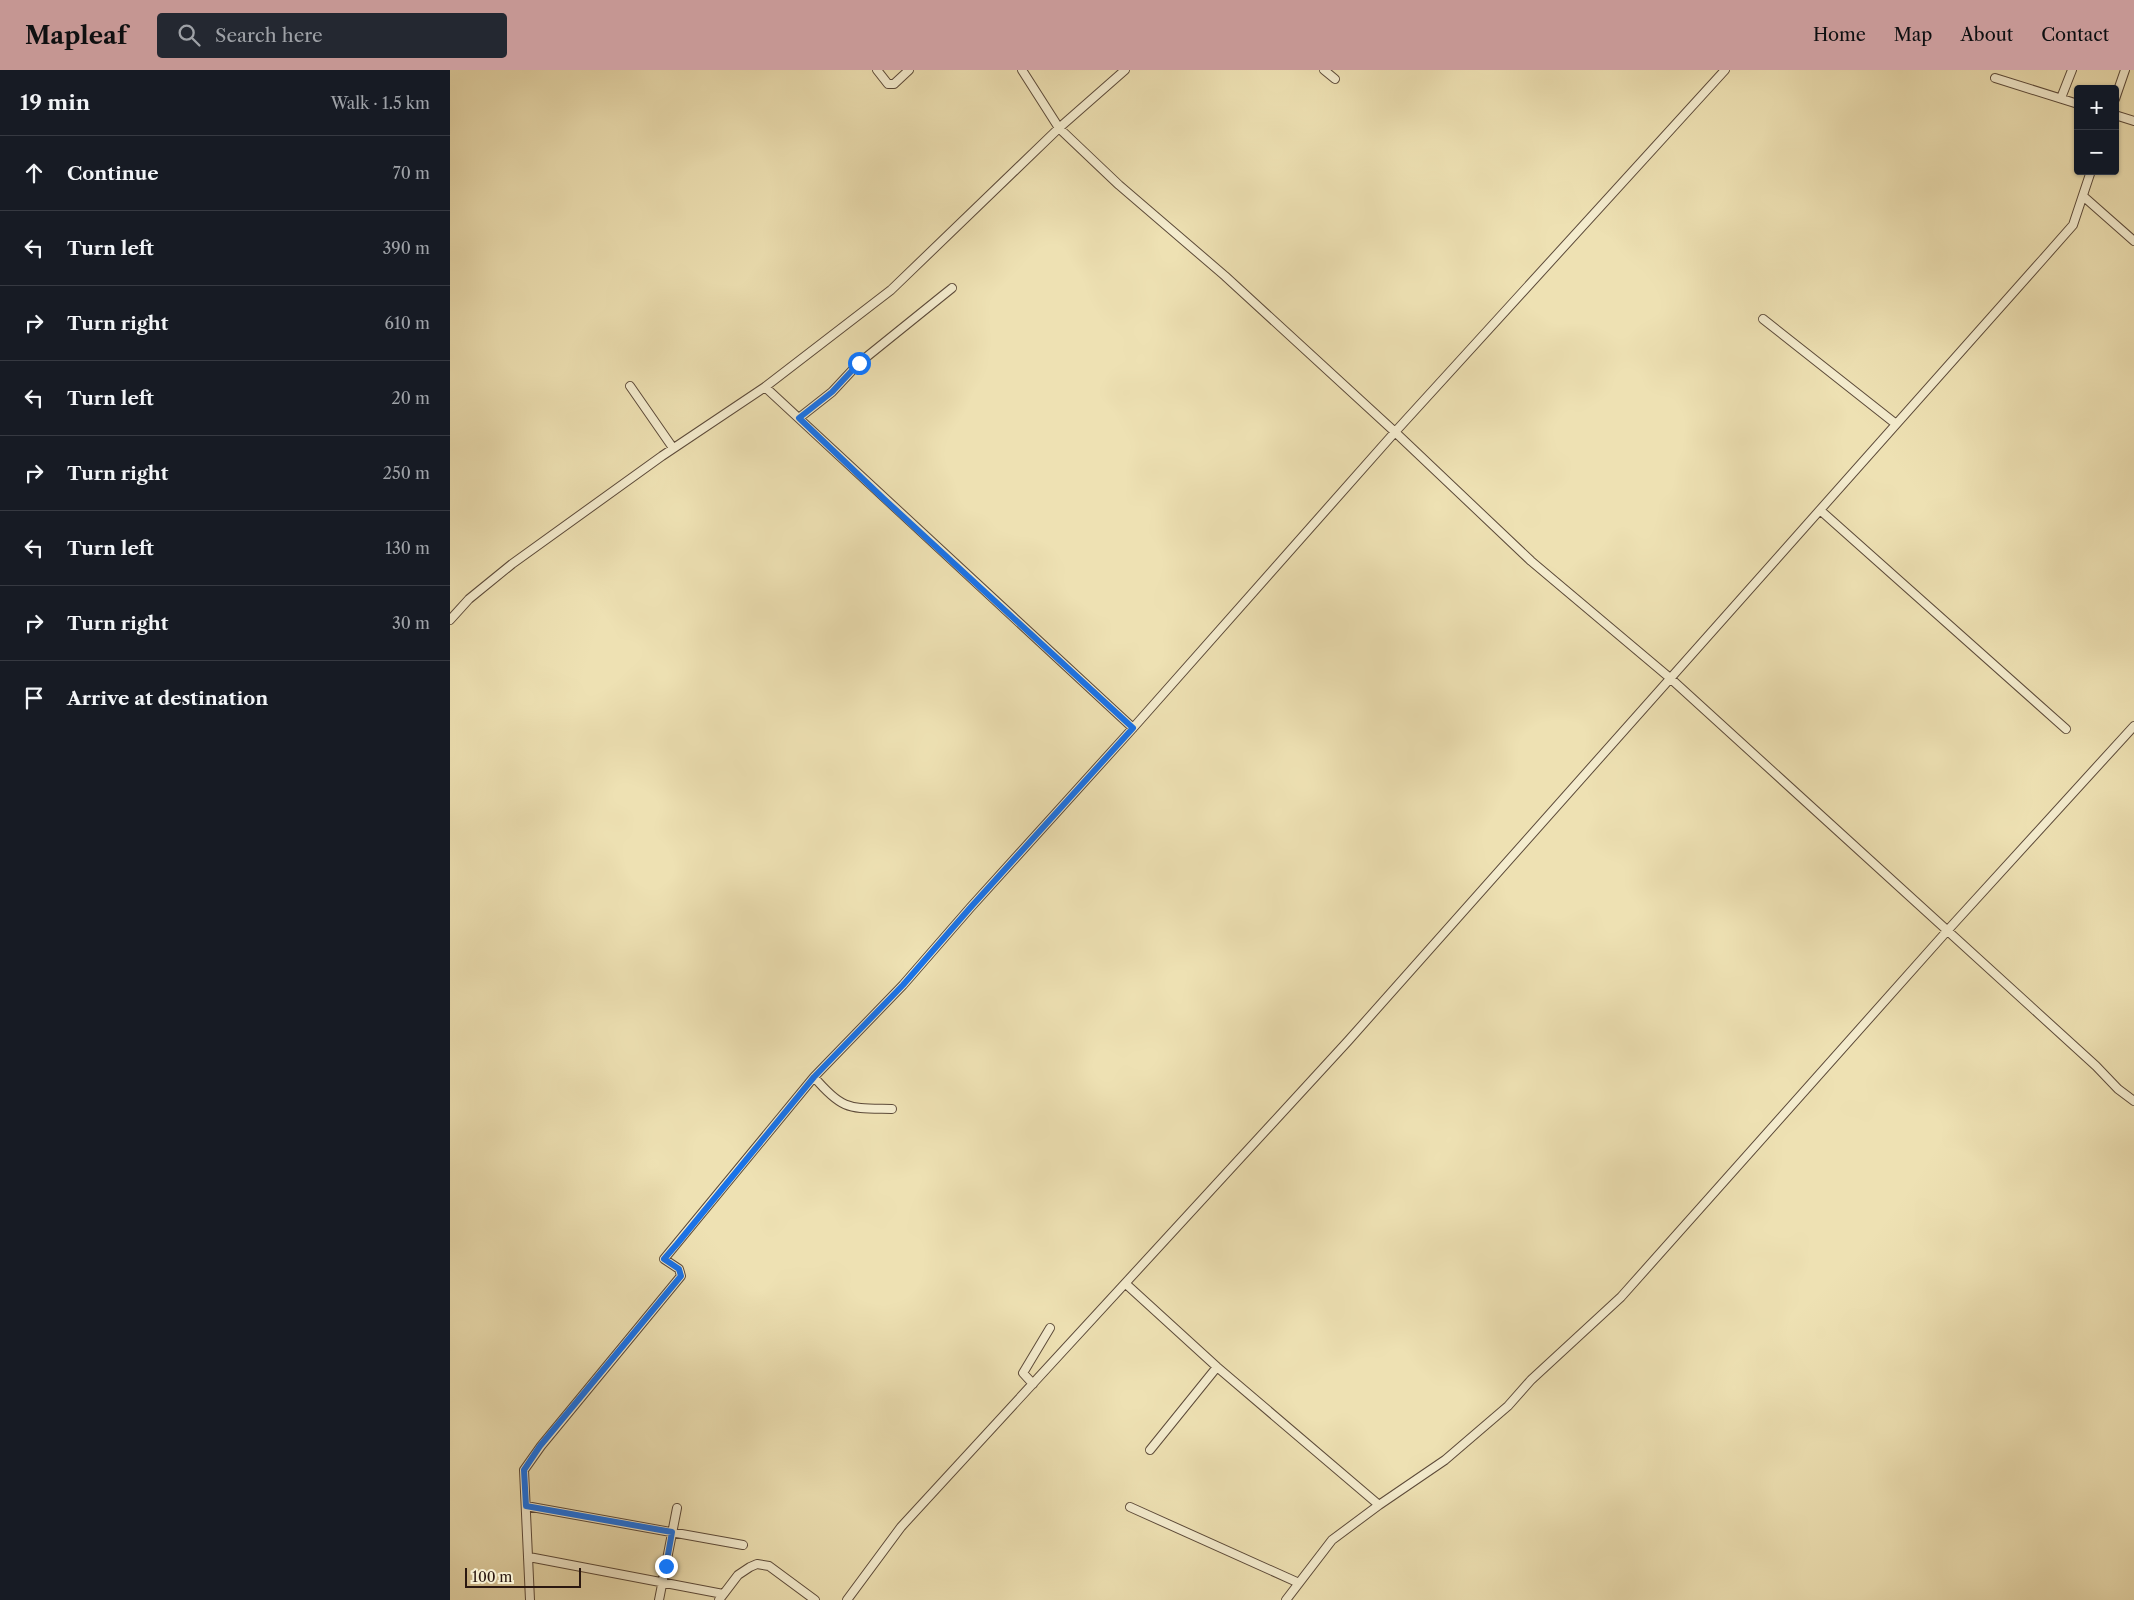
<!DOCTYPE html>
<meta charset="utf-8">
<style>
:root{--surface:#171b24;--page:#242831;--text:#f1f3f6;--muted:#9ea1a6;--line:#363941;--accent:#c59692}
body{margin:0;font-family:"Libre Caslon Text",serif;background:var(--page);color:var(--text)}
.controls{position:absolute;right:15px;top:15px;display:grid;overflow:hidden;border-radius:5px;box-shadow:0 1px 4px #0004}
.controls button{width:45px;height:45px;display:grid;place-items:center;padding:0;border:0;border-bottom:1px solid var(--line);background:var(--surface);color:var(--text);font:25px sans-serif}
.scale{position:absolute;left:15px;bottom:12px;width:116px;box-sizing:border-box;padding-left:5px;border:2px solid #2b1810;border-top:0;font-size:14px;line-height:18px;white-space:nowrap;color:#2b1810;-webkit-text-stroke:4px #f4ecce;paint-order:stroke}
.stop{position:absolute;width:15px;height:15px;margin:-11px;border:4px solid #1a73e8;border-radius:50%;background:#fff}
.stop.end{background:#1a73e8;border-color:#fff;box-shadow:0 1px 5px #0008}
.list{margin:0;padding:0;list-style:none}
h2{display:flex;justify-content:space-between;align-items:center;height:65px;margin:0;padding:0 20px;font-size:21px}
h2 small{font-size:16px;font-weight:400;color:var(--muted)}
.list li{display:grid;grid-template-columns:32px 1fr auto;gap:15px;align-items:center;box-sizing:border-box;height:75px;padding:0 20px;border-top:1px solid var(--line)}
.list b{display:block;font-size:19px;white-space:nowrap}
.list em{font-size:16px;font-style:normal;color:var(--muted)}
.icon{flex:none;width:28px;height:28px;fill:none;stroke:currentColor;stroke-width:2;stroke-linecap:round;stroke-linejoin:round}
.map{position:relative;flex:none;width:1684px;height:1530px;overflow:hidden}
header{display:flex;align-items:center;gap:30px;box-sizing:border-box;height:70px;padding:0 25px;background:var(--accent);color:#111}
header strong{font-size:24px}
nav{display:flex;gap:28px;margin-inline-start:auto;font-size:18px}
.search{width:350px;height:45px;background:var(--page);display:flex;align-items:center;gap:12px;box-sizing:border-box;padding:0 18px;border-radius:5px;color:var(--muted);font-size:19px}
main{display:flex}
aside{flex:1;background:var(--surface)}
.map>svg:first-child{display:block}
.lines{fill:none;stroke-linecap:round;stroke-linejoin:round}
.minor-casing{stroke:#5c4a39;stroke-width:10}
.minor{stroke:#f4ecce;stroke-width:8}
.route{stroke:#1a73e8;stroke-width:6}
</style>
<header>
<strong>Mapleaf</strong>
<div class="search"><svg class="icon" aria-label="search" viewBox="0 0 24 24"><circle cx="10" cy="10" r="6"/><path d="M15 15l6 6"/></svg>Search here</div>
<nav><a>Home</a><a>Map</a><a>About</a><a>Contact</a></nav>
</header>
<main>
<aside>
<h2>19 min<small>Walk · 1.5 km</small></h2>
<ul class="list">
<li><svg class="icon" aria-label="ahead" viewBox="0 0 24 24"><path d="M12 20V5M6 11l6-6 6 6"/></svg><div><b>Continue</b></div><em>70 m</em></li>
<li><svg class="icon" aria-label="left" viewBox="0 0 24 24"><path d="M17 20v-9H6M10 6l-5 5 5 5"/></svg><div><b>Turn left</b></div><em>390 m</em></li>
<li><svg class="icon" aria-label="right" viewBox="0 0 24 24"><path d="M7 20v-9h11M14 6l5 5-5 5"/></svg><div><b>Turn right</b></div><em>610 m</em></li>
<li><svg class="icon" aria-label="left" viewBox="0 0 24 24"><path d="M17 20v-9H6M10 6l-5 5 5 5"/></svg><div><b>Turn left</b></div><em>20 m</em></li>
<li><svg class="icon" aria-label="right" viewBox="0 0 24 24"><path d="M7 20v-9h11M14 6l5 5-5 5"/></svg><div><b>Turn right</b></div><em>250 m</em></li>
<li><svg class="icon" aria-label="left" viewBox="0 0 24 24"><path d="M17 20v-9H6M10 6l-5 5 5 5"/></svg><div><b>Turn left</b></div><em>130 m</em></li>
<li><svg class="icon" aria-label="right" viewBox="0 0 24 24"><path d="M7 20v-9h11M14 6l5 5-5 5"/></svg><div><b>Turn right</b></div><em>30 m</em></li>
<li><svg class="icon" aria-label="arrive" viewBox="0 0 24 24"><path d="M6 21V4h12l-3 4 3 4H6"/></svg><div><b>Arrive at destination</b></div></li>
</ul>
</aside>
<div class="map">
<svg width="1684" height="1530" viewBox="0 0 1684 1530">
<rect width="100%" height="100%" fill="#eee1b3"/>
<filter id="stains"><feTurbulence type="fractalNoise" baseFrequency=".004" numOctaves="4"/><feColorMatrix values="0 0 0 0 .2 0 0 0 0 .09 0 0 0 0 .02 0 0 0 .5 -.17"/></filter>
<radialGradient id="worn" r=".72"><stop offset=".6" stop-color="#630" stop-opacity="0"/><stop offset="1" stop-color="#630" stop-opacity=".3"/></radialGradient>
<g class="lines">
<defs>
<path id="minor" d="M427,0L438,14H444L459,0
M572,0L609,58L669,115L775,206L945,362L1081,491L1220,608L1646,996L1668,1019L1684,1031
M874,0L885,9
M1545,8L1628,34
M1611,28L1622,0
M1665,29L1675,0
M1665,45L1684,51
M1633,126L1684,171
M1313,249L1446,354
M180,316L223,378
M315,317L683,658
M349,348L382,322L409,293L502,218
M1370,440L1616,659
M0,550L19,529L62,494L212,386L315,317L441,220L609,58L675,0
M364,1007C393,1041 399,1038 442,1039
M676,1214L767,1297L929,1435
M583,1314L573,1303L600,1258
M700,1380L767,1297
M76,1436L293,1475
M680,1437L849,1513
M79,1487L273,1524
M80,1530L74,1400L91,1376L231,1206L229,1199L214,1189L364,1007L453,915L520,838L683,658L945,362L1275,0
M209,1530L227,1438
M269,1530L288,1505L300,1497L307,1494L319,1496L365,1530
M397,1530L451,1457L898,971L1593,189L1623,155L1641,101
M836,1530L882,1470L929,1435L995,1390L1058,1336L1081,1310L1171,1227L1497,861L1684,656"/>
</defs>
<!-- minor casing -->
<use href="#minor" class="minor-casing"/>
<!-- minor -->
<use href="#minor" class="minor"/>
</g>
<g class="lines">
<!-- route -->
<path class="route" d="M216,1496L222,1462L76,1436L74,1400L90,1376L231,1206L229,1199L214,1189L227,1174L364,1007L453,915L520,838L683,658L434,429L349,348L382,322L409,293"/>
</g>
<rect width="100%" height="100%" filter="url(#stains)"/>
<rect width="100%" height="100%" fill="url(#worn)"/>
</svg>
<div class="controls">
<button>+</button>
<button>−</button>
</div>
<div class="scale">100 m</div>
<div class="stop" style="left:409px;top:293px"></div>
<div class="stop end" style="left:216px;top:1496px"></div>
</div>
</main>
